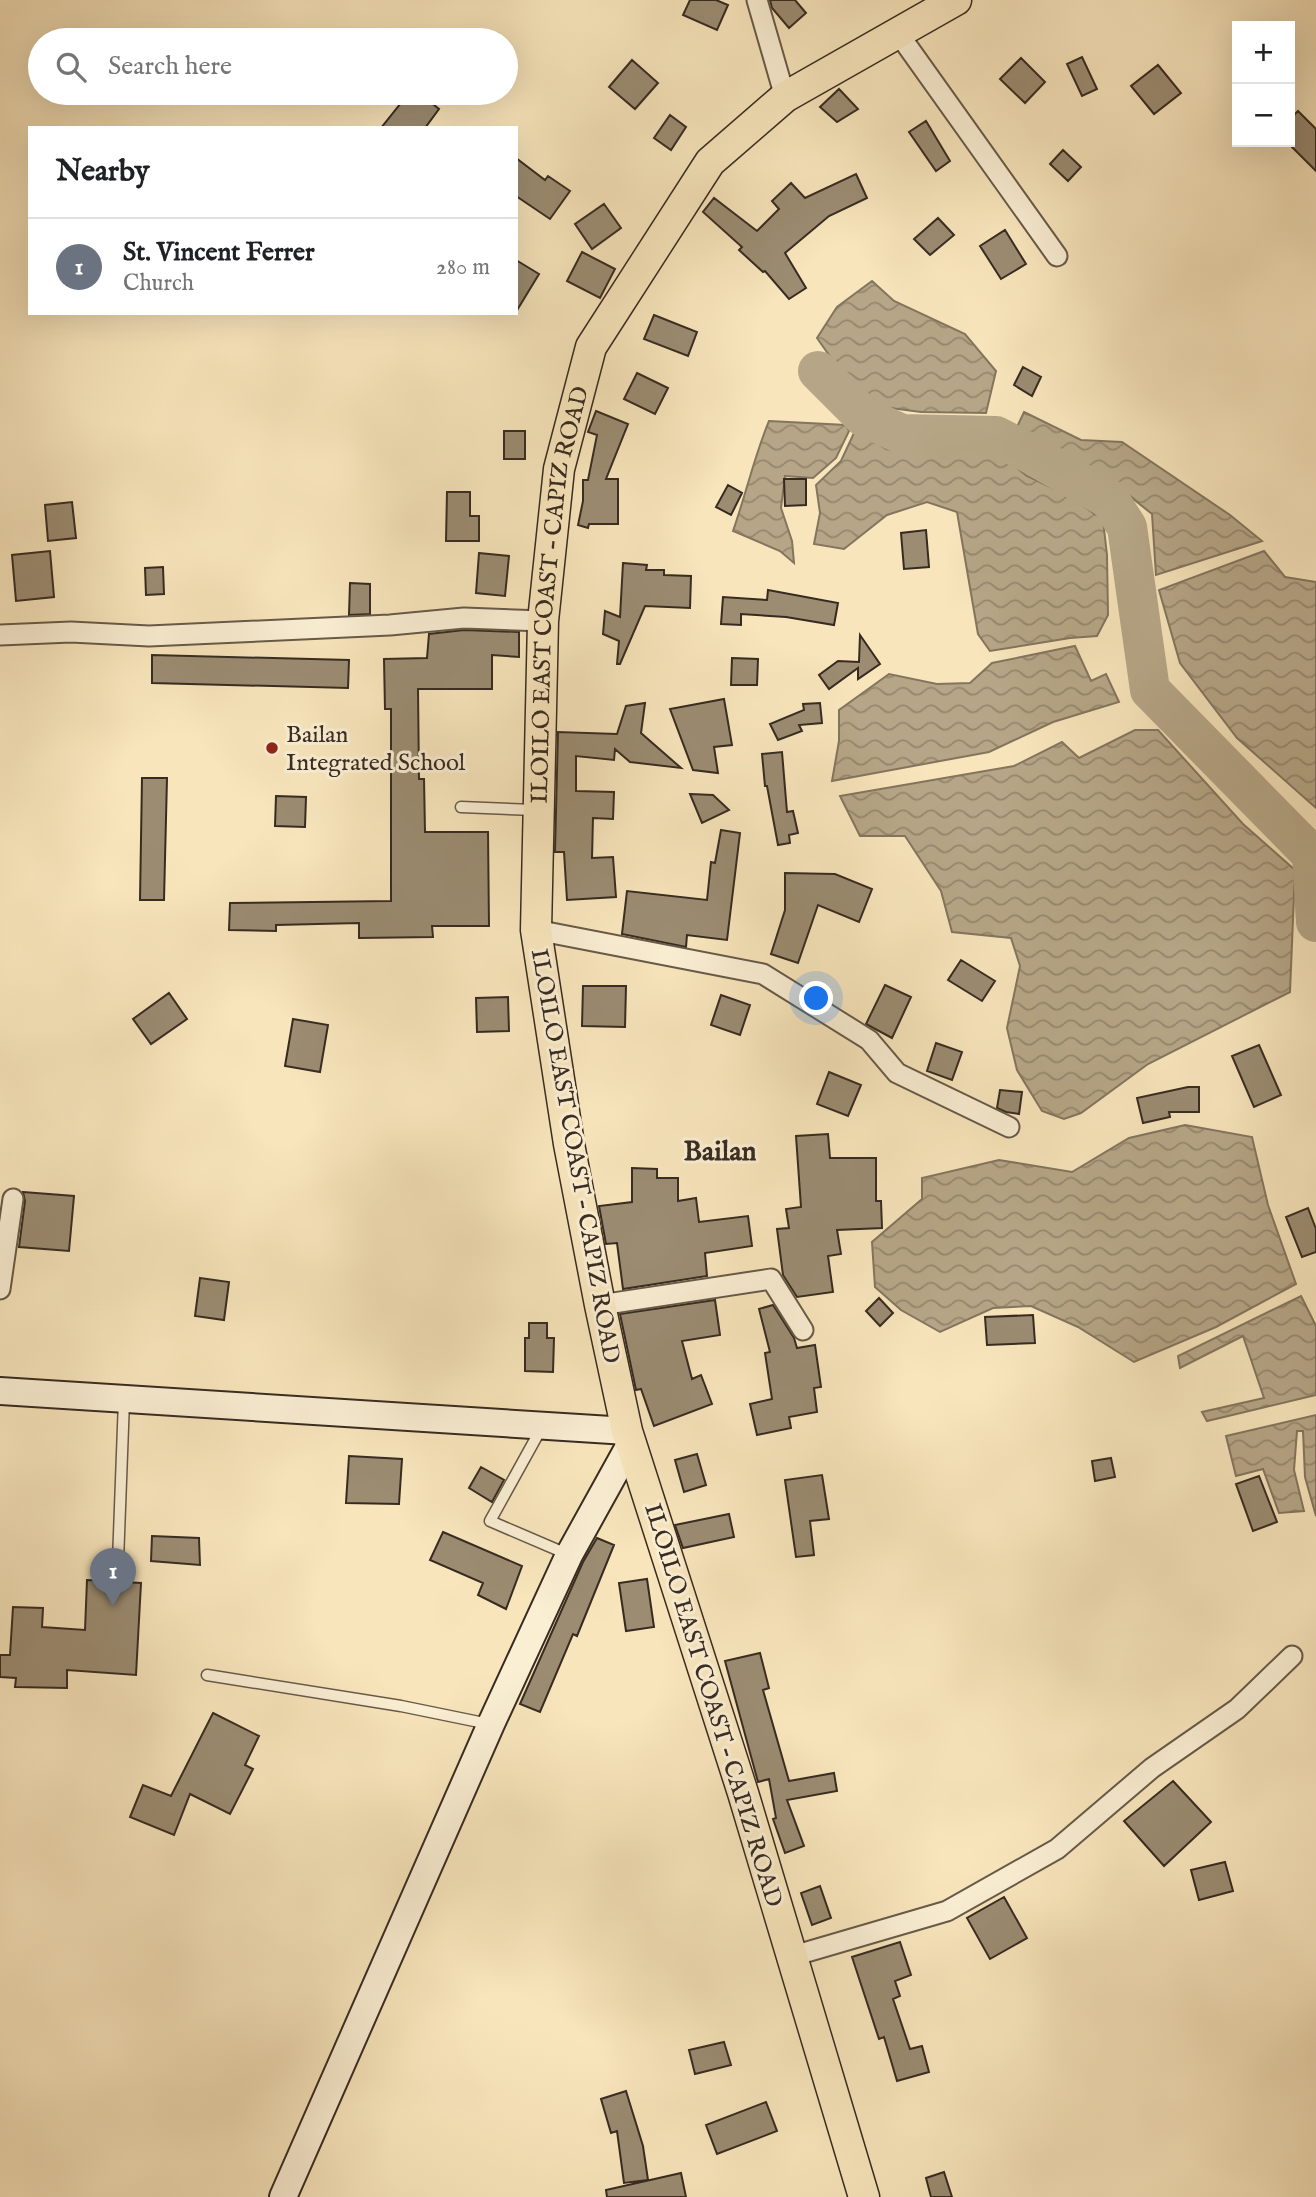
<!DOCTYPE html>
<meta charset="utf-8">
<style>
:root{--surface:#fff;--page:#f2f2f2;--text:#202124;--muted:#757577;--line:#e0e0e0;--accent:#2563eb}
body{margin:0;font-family:"IM FELL English",serif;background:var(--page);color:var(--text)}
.controls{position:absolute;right:21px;top:21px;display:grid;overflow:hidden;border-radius:0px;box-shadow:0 7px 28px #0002}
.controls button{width:63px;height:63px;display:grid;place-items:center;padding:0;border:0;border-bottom:2px solid var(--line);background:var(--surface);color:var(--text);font:35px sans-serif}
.you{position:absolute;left:817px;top:999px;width:24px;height:24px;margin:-18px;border:5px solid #fff;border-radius:50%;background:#1a73e8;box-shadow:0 0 0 10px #1a73e833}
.badge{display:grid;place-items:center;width:46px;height:46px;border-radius:50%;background:var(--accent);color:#fff;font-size:23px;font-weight:700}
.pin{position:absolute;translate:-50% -58px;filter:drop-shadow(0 2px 4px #0008)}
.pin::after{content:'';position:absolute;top:37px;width:24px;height:21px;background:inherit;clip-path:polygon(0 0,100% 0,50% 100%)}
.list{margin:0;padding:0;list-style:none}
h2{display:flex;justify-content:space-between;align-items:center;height:91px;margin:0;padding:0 28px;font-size:30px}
h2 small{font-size:23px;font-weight:400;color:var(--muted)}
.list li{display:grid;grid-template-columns:46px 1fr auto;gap:21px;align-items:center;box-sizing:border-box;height:98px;padding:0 28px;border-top:2px solid var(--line)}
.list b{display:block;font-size:26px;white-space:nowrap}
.list p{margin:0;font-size:23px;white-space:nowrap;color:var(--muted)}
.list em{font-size:23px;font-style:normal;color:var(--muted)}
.icon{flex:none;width:38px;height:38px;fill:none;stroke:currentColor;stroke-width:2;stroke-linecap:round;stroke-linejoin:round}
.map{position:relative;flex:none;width:1316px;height:2197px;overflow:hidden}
.search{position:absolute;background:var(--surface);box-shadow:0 7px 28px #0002;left:28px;top:28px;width:490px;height:77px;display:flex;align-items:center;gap:18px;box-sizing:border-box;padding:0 24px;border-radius:38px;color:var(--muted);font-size:26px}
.panel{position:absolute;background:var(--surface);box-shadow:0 7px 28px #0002;left:28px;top:126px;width:490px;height:189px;border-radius:0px}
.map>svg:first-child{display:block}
.water{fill:url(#water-waves);stroke:#83755e;stroke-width:2}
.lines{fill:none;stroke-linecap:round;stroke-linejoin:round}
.river{stroke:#b6a687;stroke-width:40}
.building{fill:#9b8c72;stroke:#372b21;stroke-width:2}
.service-casing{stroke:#675a48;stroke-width:13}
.minor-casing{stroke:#675a48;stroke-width:23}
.secondary-casing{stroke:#372b21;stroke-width:30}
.primary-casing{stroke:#372b21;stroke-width:33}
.service{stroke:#faeed3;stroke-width:10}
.minor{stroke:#faeed3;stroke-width:19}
.secondary{stroke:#faeed3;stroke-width:26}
.primary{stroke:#f8e5bc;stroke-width:30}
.poi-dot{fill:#8f2418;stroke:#faeed3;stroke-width:2.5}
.labels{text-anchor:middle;stroke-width:6;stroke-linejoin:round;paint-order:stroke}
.street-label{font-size:24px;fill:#372b21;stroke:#faeed3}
.poi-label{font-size:24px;fill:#372b21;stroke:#faeed3;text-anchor:start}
.quarter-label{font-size:28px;font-weight:bold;fill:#372b21;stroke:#faeed3}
</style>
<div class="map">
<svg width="1316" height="2197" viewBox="0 0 1316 2197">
<defs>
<pattern id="water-waves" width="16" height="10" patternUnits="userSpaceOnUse" patternTransform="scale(1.75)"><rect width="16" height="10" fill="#b6a687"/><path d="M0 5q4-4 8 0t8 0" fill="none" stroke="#95876e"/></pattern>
</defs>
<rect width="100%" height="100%" fill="#f8e5bc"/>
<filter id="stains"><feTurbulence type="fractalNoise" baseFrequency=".00286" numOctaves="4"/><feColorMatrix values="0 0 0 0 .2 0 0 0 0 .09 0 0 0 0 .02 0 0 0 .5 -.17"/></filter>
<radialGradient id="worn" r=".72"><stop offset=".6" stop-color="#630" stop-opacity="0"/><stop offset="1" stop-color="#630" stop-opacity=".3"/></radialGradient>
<!-- water -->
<path class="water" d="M872,281L894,301L965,334L996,371L986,413L921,412L883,407L848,382L817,338L837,307Z
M1024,412L1081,440L1122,442L1230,515L1262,541L1156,575L1152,514L1107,478L1055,455L1016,429Z
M769,421L846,425L849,431L836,458L813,478L785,476L781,508L792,541L794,563L780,551L733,531C746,494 754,457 769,421Z
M854,433L912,450L996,451L1027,476L1071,497L1103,520L1107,555L1108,615L1097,636L1070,638L990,651L978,634L957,512L927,502L887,515L844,549L814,544L820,513L816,485L841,461Z
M1264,551L1285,577L1316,582V808L1237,738L1180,663L1159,590Z
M1075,646L1091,681L1106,674L1119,702L1053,722L989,752L832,781L839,741V710L889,674L937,684L970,683L992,663Z
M1135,730H1158L1243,824L1295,870L1290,992L1148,1064L1081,1113L1064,1119L1042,1111L1017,1070L1007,1028L1020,966L1011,938L952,932L941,891L905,836H860L840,796L1014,766L1062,742L1079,758Z
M1185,1125L1252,1137L1268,1205L1296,1284L1216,1327L1134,1362L1078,1327L1031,1306L993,1308L940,1332L901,1310L875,1287L872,1242L922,1199V1178L999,1160L1072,1172L1129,1138Z
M1301,1296L1316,1326V1395L1207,1421L1202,1412L1264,1398L1243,1336L1180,1368L1178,1356Z
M1316,1415V1516L1305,1477L1303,1431H1297L1294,1470L1304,1511L1279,1513L1263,1469L1236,1476L1226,1436Z"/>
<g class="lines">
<!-- river -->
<path class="river" d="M818,371L864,417L902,434L996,436L1031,454L1109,499L1127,527L1150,690L1312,855L1316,922"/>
</g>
<!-- building -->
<path class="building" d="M690,0H716L728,5L717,30L683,15Z
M770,0H795L806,13L789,28L772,8Z
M1082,57L1097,89L1082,96L1067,64Z
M1021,58L1045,82L1025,103L1000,79Z
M632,60L658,83L635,109L609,87Z
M1158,65L1181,93L1154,114L1131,86Z
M839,89L858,109L837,122L820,107Z
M409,93H419L439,109L425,128H381Z
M1298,111L1316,129V171L1290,145V119Z
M670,115L686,127L671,150L654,138Z
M926,121L950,161L936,171L909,132Z
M1063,150L1081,167L1068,181L1050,164Z
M516,158L545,180L548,176L570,191L550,219L516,196Z
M856,174L867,198L829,216L785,253L806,288L789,299L765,271L763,272L739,250L742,247L703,212L714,198L757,231L779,209L772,201L791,183L805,198Z
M604,204L621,228L592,249L575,224Z
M938,218L954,235L930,255L914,239Z
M1005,230L1026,264L1001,279L980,246Z
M582,252L615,269L600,298L567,281Z
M516,260L539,274L516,312Z
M654,315L697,332L688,356L644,339Z
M1023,367L1041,377L1032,396L1014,385Z
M637,373L668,388L655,414L624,399Z
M596,411L628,424L606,479H618V524H589L588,528L578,525L583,501V480H588L597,435L588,432Z
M504,431H525V459H504Z
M784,479H806V505L785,506Z
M728,485L742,493L731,515L716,507Z
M447,492H470V516H479V541H446Z
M72,502L76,538L48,541L45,505Z
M926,530L929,567L904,569L901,533Z
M50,551L54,597L16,601L12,555Z
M479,553L509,556L505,596L476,593Z
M623,563L647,565L646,570H664V575L691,576L690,608L645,606L620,664H617L619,641L603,634L605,611L620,617Z
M163,567L164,594L146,595L145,568Z
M350,583L370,584V614L349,615Z
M768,590L838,603L834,625L786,617L741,614V625L721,624L723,597L767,600Z
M464,630L519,632V657L492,655V689H418L419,779H424L425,832H488L489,926H432L433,937L359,938V923L276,925V931L229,930L230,903L391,901V709H385L384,659L427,658L429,634Z
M860,635L880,664L858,679V668L829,689L819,675L838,661L859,662Z
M152,655L349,660L348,688L152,683Z
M732,658L758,659L757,685H731Z
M724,699L732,745L714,747L718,773L693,770L670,709Z
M645,703L641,733L681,768L630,762L615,749L614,760L576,756V791L614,792L613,819L593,818L592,858L613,857L616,897L567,900L564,852H555L558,732L617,734L626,706Z
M820,703L822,723L799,725L802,731L778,740L770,724L804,710L803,704Z
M782,752L787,812L793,811L798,833L789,835L790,843L778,845L767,786H765L762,754Z
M142,778H167L164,900H140Z
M690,794L713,795L729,810L702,823Z
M276,796L306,797L305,827L275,826Z
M721,830L740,833L727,940L687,935L686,947L622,934L627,891L707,900L711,862L715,863Z
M785,873L835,874L872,889L859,922L818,905L798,963L771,954L785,910Z
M961,960L995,981L982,1001L948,980Z
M885,985L911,997L892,1038L866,1024Z
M583,986H626L625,1027L582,1026Z
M169,993L187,1019L151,1044L133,1019Z
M721,995L750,1005L740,1035L711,1025Z
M508,997L509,1031L477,1032L476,998Z
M293,1019L328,1025L320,1072L285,1066Z
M936,1043L962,1052L952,1080L927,1071Z
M1259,1045L1281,1095L1254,1107L1232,1056Z
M829,1072L861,1085L848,1116L817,1104Z
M1188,1087H1199V1112H1169L1170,1117L1143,1123L1137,1098Z
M1000,1090L1022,1092L1019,1114L1006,1112L997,1108Z
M828,1134L830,1158H876V1201H881L882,1228L837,1230L841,1254L828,1256L833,1292L797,1297L783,1275L777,1229L789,1228L786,1209L801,1207L796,1136Z
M632,1168L657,1169V1178H678V1201L696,1198L699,1222L748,1216L752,1246L705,1253L707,1276L623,1289L617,1243L606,1244L599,1206L632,1202Z
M23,1192L74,1196L69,1251L19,1247L25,1201Z
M1308,1208L1316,1229V1252L1302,1257L1286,1217Z
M200,1278L229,1282L224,1320L195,1316Z
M879,1298L893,1313L880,1326L866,1311Z
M715,1300L720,1335L682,1341L692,1379L701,1375L712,1404L654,1426L641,1389L636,1390L620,1314Z
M773,1305L794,1338L797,1348L815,1345L821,1387L814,1388L817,1412L789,1417L791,1428L757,1435L750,1404L772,1399L765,1353L770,1352L759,1309Z
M1033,1315L1035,1343L987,1345L985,1317Z
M529,1323H547V1338H554L553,1372L525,1371V1338H529Z
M697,1454L706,1485L684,1492L675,1460Z
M349,1456L402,1459L399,1504L346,1503Z
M1111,1458L1115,1477L1095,1481L1092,1461Z
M481,1467L504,1480L492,1502L469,1488Z
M822,1475L829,1519L810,1521L814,1555L796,1557L785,1480Z
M1259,1476L1277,1522L1253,1531L1236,1484Z
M729,1514L734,1537L683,1548L675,1525Z
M443,1532L522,1566L506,1609L478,1595L483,1583L430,1560Z
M152,1536L199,1538L200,1565L151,1561Z
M597,1538L614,1545L577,1636L573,1634L540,1712L520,1704L583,1562Z
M647,1579L654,1627L626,1631L619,1583Z
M87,1580L141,1583L136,1675L67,1670V1688L15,1687L16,1678L0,1677V1655H10L13,1607L43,1608L42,1627L85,1630Z
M760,1653L769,1688L763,1690L789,1781L834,1773L837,1791L787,1800L804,1846L785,1853L773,1819L776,1818L769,1779L758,1782L725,1661Z
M213,1713L259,1736L245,1765L253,1769L230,1814L190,1794L174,1835L130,1817L143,1785L171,1796Z
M1173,1781L1211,1822L1164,1866L1124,1821Z
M1225,1862L1233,1891L1199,1900L1191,1870Z
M820,1886L831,1918L812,1925L801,1893Z
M1004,1897L1027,1938L990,1959L967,1918Z
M900,1942L911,1975L895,1981L900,1996L893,1999L910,2049L922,2046L929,2072L897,2081L884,2037L879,2039L852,1957Z
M724,2042L731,2065L695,2074L689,2050Z
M626,2091L643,2146L648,2180L624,2183L617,2131L611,2133L601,2099Z
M766,2102L777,2131L717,2154L706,2125Z
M944,2172L952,2197H931L926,2178Z
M681,2173L686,2197H607L606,2190Z"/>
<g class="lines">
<defs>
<path id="service" d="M461,807L534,810
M542,1427L490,1521L567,1554
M118,1561L124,1400
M207,1675L401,1706L489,1724"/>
<path id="minor" d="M757,0L785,97
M898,33L1057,256
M0,635L71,632L149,636L390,625L464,618L543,621
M536,930L763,974L869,1040L897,1073L1009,1127
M0,1289L13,1199
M600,1305L771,1279L803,1330
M793,1956L947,1911L1057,1849L1152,1768L1237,1709L1292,1656"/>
<path id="secondary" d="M0,1391L627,1431
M283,2197L491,1724L569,1555L631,1443"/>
<g id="primary">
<path id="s1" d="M864,2197L743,1793L627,1431L600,1305L569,1144L536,930L543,621L559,469L591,347L710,162L785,97L956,0"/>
</g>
</defs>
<!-- service casing -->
<use href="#service" class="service-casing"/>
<!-- minor casing -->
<use href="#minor" class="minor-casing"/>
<!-- secondary casing -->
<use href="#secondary" class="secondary-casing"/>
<!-- primary casing -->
<use href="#primary" class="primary-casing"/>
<!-- service -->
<use href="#service" class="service"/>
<!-- minor -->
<use href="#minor" class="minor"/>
<!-- secondary -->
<use href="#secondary" class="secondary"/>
<!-- primary -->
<use href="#primary" class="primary"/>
</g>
<!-- markers -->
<circle class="poi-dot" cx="272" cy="748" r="7"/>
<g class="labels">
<!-- street labels -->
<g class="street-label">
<text dy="8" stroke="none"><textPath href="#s1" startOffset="1648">ILOILO EAST COAST – CAPIZ ROAD</textPath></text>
<text transform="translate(576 1156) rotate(80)" y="8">ILOILO EAST COAST – CAPIZ ROAD</text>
<text transform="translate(714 1705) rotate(73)" y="8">ILOILO EAST COAST – CAPIZ ROAD</text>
</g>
<!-- poi labels -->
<g class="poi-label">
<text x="286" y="742">Bailan<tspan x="286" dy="28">Integrated School</tspan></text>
</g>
<!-- quarter labels -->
<g class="quarter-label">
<text x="720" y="1160">Bailan</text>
</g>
</g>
<rect width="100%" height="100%" filter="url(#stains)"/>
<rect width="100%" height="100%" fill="url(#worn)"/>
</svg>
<div class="controls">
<button>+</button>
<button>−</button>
</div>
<div class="you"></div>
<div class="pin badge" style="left:113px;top:1606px;background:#6b7280">1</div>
<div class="search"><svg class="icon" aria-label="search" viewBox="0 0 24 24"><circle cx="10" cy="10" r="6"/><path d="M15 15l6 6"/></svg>Search here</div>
<section class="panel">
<h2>Nearby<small></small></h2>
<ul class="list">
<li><span class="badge" style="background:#6b7280">1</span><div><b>St. Vincent Ferrer</b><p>Church</p></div><em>280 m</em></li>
</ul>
</section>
</div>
